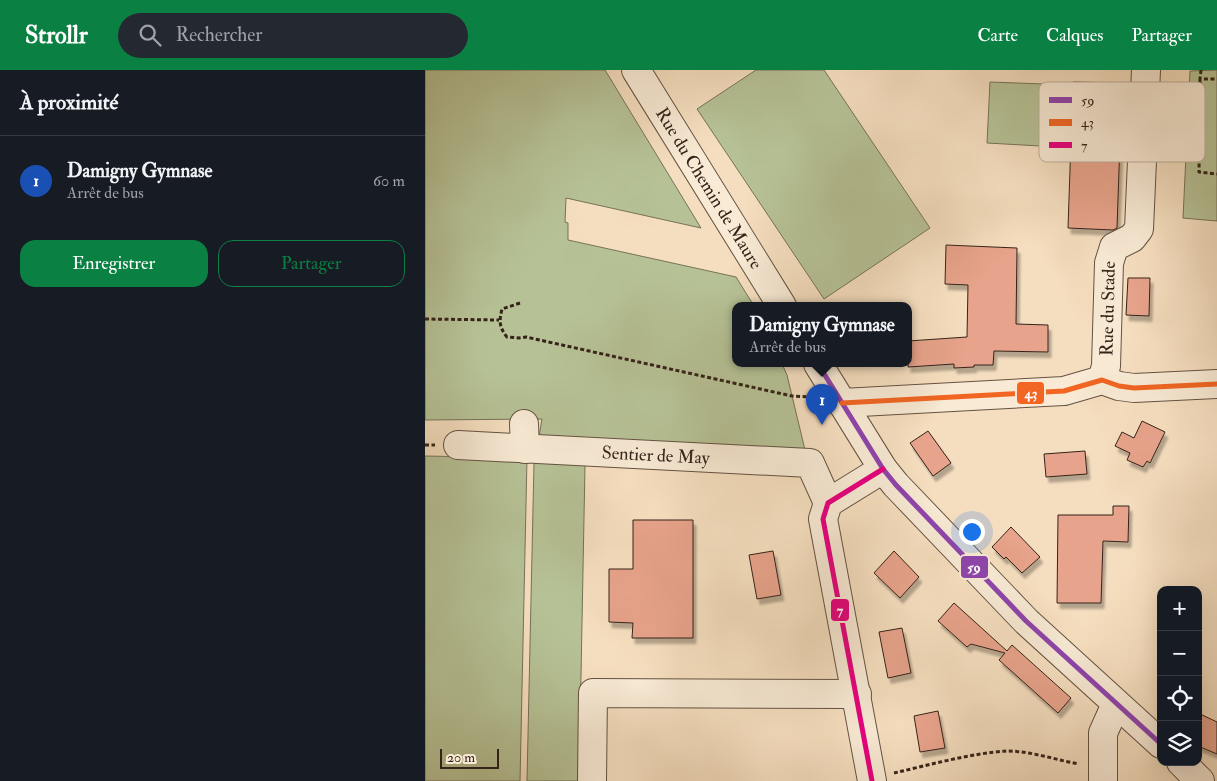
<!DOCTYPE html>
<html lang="fr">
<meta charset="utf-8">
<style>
:root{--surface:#171b24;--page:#242831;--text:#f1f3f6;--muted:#9ea1a6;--line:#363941;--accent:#0b8043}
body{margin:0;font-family:"IM FELL Double Pica",serif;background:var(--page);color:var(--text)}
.controls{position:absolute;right:15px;bottom:15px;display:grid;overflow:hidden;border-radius:10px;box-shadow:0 5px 20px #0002}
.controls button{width:45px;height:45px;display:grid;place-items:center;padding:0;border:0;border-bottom:1px solid var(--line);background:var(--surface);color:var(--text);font:25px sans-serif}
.scale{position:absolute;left:15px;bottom:12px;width:59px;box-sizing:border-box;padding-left:5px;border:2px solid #352319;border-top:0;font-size:14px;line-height:18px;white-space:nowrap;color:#352319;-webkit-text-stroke:4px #f8ead5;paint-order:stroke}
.you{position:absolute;left:546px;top:461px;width:18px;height:18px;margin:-12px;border:4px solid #fff;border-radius:50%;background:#1a73e8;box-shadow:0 0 0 8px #1a73e833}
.badge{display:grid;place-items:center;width:32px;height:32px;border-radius:50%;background:var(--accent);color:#fff;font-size:16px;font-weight:700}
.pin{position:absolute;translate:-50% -41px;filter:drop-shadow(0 1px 2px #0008)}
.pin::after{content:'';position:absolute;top:26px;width:18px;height:15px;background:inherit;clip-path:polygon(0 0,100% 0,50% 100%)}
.popup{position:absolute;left:307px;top:232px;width:180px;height:65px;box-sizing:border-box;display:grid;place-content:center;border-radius:10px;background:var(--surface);filter:drop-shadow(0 1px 4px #0005);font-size:16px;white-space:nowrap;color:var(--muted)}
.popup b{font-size:19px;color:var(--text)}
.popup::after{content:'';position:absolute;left:50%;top:100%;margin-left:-10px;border:10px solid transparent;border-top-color:var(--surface)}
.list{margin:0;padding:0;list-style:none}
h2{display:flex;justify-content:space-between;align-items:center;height:65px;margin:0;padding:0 20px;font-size:21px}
h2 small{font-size:16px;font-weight:400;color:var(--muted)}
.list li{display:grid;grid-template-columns:32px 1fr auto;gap:15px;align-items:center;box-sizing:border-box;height:90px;padding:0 20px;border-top:1px solid var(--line)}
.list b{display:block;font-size:19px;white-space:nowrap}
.list p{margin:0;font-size:16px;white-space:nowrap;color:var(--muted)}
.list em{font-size:16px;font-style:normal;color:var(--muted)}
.actions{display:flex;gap:10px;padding:15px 20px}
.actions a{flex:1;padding:11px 0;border:1px solid var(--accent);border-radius:15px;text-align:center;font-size:18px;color:var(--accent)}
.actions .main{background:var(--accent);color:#fff}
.icon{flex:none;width:28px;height:28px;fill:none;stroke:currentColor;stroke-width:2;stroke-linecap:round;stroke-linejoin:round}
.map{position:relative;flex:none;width:792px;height:711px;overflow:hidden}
header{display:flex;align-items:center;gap:30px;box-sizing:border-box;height:70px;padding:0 25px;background:var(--accent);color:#fff}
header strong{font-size:24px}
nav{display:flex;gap:28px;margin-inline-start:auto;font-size:18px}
.search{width:350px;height:45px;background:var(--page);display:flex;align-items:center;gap:12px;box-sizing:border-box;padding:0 18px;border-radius:28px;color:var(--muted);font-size:19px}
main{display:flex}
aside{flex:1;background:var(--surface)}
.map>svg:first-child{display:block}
.green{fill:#b6c296;stroke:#767258}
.building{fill:#e7a38b;stroke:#352319;filter:url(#shadow)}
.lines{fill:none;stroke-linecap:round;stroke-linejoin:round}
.minor-casing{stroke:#655242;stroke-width:30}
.path{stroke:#352319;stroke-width:3;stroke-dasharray:4 2.5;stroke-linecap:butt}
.minor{stroke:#f8ead5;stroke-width:28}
.bus-1-casing{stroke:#f8ead5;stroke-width:9}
.bus-2-casing{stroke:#f8ead5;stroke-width:9}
.bus-3-casing{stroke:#f8ead5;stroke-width:9}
.bus-1{stroke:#8e44ad;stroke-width:5}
.bus-2{stroke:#f26522;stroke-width:5}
.bus-3{stroke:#e5007d;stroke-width:5}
.labels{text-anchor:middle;stroke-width:5;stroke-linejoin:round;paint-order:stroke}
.street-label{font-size:18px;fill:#352319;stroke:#f8ead5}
.key{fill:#f8ead5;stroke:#beae9d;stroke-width:1}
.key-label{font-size:14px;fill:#352319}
.line-badge{stroke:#f8ead5;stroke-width:2}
.badge-label{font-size:14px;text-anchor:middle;font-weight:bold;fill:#fff}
</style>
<header>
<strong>Strollr</strong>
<div class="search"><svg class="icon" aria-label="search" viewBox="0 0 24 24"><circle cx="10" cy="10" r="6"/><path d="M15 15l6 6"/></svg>Rechercher</div>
<nav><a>Carte</a><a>Calques</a><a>Partager</a></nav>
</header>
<main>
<aside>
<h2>À proximité<small></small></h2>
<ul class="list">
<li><span class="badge" style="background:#1a4fb4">1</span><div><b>Damigny Gymnase</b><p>Arrêt de bus</p></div><em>60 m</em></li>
</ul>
<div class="actions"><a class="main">Enregistrer</a><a>Partager</a></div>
</aside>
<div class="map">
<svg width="792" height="711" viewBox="0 0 792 711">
<defs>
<filter id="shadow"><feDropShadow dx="3" dy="5.5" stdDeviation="1" flood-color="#0004"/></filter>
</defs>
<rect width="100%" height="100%" fill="#f5debf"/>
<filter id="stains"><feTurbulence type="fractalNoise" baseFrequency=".004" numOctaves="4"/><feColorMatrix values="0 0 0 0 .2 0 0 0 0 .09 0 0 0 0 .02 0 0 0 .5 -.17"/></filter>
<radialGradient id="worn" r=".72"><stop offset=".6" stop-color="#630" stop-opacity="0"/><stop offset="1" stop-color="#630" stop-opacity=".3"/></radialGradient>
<!-- green -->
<path class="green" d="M0,0H180L276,158L141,128L140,152L143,153V170L311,207L329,236H311V294H357L362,305L380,380L114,367L117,349L0,350Z
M331,0H399L505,158L399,229L272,39Z
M792,0V151L758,148L765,1Z
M565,12L619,14L615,76L562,73Z
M0,386L102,388L95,711H0Z
M109,393L160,395L154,711H102Z"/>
<!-- building -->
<path class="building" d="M648,12L697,13L692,158L688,160L643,158Z
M521,175L592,178L591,254L623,255V282L569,281L568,295H549V297L529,298V294L483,297V271L542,267L543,215L520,214Z
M703,208H725L724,246L701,245Z
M717,351L740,362L725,393L722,391L718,397L702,390L705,383L690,376L697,362L709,368Z
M503,361L526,393L508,406L485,373Z
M660,381L662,404L621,407L619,384Z
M688,436H704L703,472L678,471L676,533H632L633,445H688Z
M208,450H268V568H207L208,553L184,552V499H208Z
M586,457L615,487L597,503L581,487L579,489L567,477Z
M348,481L356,525L332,529L324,485Z
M469,481L494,507L475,528L449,503Z
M529,533L582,581L587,575L646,628L633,643L574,590L580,583L546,574L542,577L513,551Z
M477,558L486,603L463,608L454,562Z
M513,641L520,678L495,682L489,646Z
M773,643L792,652V684L773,676Z"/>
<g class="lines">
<defs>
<g id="minor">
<path id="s1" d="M211,0L357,236"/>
<path d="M393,294L458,399L471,415L601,551L736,674"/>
<path id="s2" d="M677,310L681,296L684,193L689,177L707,168L714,159L721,0"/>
<path d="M417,333L639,321L677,310L694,316L709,318L792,314"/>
<path d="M99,354L100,379"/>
<path id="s3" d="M33,375L385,393L403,433"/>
<path d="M756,692L775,711"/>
<path d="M167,711L168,623L432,624"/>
<path d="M447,711L398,449L403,433L458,399"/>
<path d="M678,711V663L691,634"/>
</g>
</defs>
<!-- minor casing -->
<use href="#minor" class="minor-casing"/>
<!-- path -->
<path class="path" d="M776,0L775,9H792
M775,9L774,102L792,104
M95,233L77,239C74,251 74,257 82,267L94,268L101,267L367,326L387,327
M0,249L74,250
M0,375H10
M469,703C504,695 547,683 582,681C606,681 631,690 654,694"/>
<!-- minor -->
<use href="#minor" class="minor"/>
<defs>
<path id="bus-1" d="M393,294L458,399L471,415L601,551L736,674"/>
<path id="bus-2" d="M417,333L639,321L677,310L694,316L709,318L792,314"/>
<path id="bus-3" d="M447,711L398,449L403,433L458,399"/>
</defs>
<!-- bus-1 casing -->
<use href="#bus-1" class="bus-1-casing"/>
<!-- bus-2 casing -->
<use href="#bus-2" class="bus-2-casing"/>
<!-- bus-3 casing -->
<use href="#bus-3" class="bus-3-casing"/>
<!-- bus-1 -->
<use href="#bus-1" class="bus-1"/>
<!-- bus-2 -->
<use href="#bus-2" class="bus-2"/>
<!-- bus-3 -->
<use href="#bus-3" class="bus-3"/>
</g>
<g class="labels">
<!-- street labels -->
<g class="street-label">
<text dy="6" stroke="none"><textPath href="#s1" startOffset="139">Rue du Chemin de Maure</textPath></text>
<text dy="6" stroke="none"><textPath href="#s2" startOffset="72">Rue du Stade</textPath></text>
<text dy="6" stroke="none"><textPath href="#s3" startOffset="198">Sentier de May</textPath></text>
</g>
</g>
<!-- legend -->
<rect x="614" y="12" width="166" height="80" rx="8" class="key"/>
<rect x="624" y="27" width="23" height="6" fill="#8e44ad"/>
<rect x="624" y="49" width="23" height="7" fill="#f26522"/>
<rect x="624" y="72" width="23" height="6" fill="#e5007d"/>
<g class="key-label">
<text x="656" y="35">59</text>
<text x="656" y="57">43</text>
<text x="656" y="80">7</text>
</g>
<g class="line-badge">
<rect x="591" y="311" width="29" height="24" rx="5" fill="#f26522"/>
<rect x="535" y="485" width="29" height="24" rx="5" fill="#8e44ad"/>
<rect x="405" y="528" width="20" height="24" rx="5" fill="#e5007d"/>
</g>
<g class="badge-label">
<text x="606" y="328">43</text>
<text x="549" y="502">59</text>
<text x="415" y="545">7</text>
</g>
<rect width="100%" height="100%" filter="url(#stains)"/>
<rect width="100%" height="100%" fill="url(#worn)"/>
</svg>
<div class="controls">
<button>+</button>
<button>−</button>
<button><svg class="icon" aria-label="locate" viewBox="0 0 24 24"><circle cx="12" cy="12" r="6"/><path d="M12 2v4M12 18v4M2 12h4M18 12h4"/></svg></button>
<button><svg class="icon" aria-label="layers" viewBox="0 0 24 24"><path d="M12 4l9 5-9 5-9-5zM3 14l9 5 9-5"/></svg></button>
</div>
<div class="scale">20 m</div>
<div class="you"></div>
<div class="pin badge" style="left:397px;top:355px;background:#1a4fb4">1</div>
<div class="popup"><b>Damigny Gymnase</b>Arrêt de bus</div>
</div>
</main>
